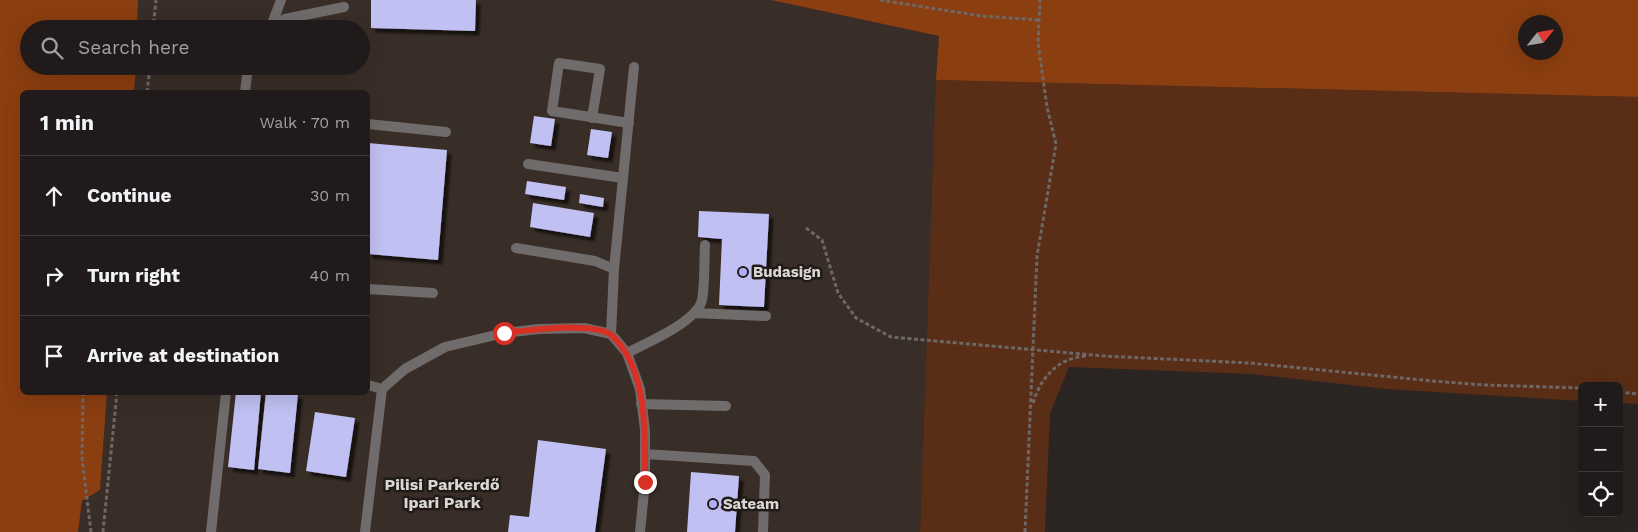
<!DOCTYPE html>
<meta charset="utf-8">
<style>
:root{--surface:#201b1a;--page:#2d2827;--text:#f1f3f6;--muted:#a2a1a2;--line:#3d3939}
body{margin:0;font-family:"Work Sans",sans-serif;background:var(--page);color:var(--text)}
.controls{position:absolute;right:15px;bottom:15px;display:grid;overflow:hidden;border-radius:8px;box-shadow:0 5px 20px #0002}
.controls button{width:45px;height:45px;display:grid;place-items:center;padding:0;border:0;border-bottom:1px solid var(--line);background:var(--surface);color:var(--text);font:25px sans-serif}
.compass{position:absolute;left:1518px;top:15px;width:45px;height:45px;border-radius:50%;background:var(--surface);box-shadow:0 5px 20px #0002;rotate:59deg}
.stop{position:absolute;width:15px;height:15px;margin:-11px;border:4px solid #d93025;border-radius:50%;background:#fff}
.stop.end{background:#d93025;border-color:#fff;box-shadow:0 1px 5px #0008}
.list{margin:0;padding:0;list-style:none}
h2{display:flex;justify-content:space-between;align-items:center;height:65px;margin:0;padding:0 20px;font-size:21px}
h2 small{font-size:16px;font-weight:400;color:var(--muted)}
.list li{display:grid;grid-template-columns:32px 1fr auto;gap:15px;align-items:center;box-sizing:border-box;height:80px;padding:0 20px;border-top:1px solid var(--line)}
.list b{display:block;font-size:19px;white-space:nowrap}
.list em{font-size:16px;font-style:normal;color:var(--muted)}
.icon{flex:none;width:28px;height:28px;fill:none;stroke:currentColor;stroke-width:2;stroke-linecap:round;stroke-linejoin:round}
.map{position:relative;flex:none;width:1638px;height:532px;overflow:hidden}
.search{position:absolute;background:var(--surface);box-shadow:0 5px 20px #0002;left:20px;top:20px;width:350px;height:55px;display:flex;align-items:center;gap:12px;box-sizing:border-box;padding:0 18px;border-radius:28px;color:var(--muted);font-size:19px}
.panel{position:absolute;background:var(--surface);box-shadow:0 5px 20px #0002;left:20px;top:90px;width:350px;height:305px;border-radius:8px}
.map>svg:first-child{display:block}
.built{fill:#392d27}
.green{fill:#592d16}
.forest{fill:#8b3e10;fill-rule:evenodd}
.building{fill:#c0c0f2;filter:url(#shadow)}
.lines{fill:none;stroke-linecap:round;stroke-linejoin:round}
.path{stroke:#6d6866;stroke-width:3;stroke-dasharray:4 2.5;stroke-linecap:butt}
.lane{stroke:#706c6b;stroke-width:10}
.route{stroke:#d93025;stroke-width:6}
.poi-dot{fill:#b0aefa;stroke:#211b18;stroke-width:2}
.labels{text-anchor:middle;stroke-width:5;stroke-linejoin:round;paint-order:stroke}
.poi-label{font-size:15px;font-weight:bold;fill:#dad6d4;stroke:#211b18;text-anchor:start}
.neighbourhood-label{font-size:16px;font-weight:bold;fill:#dad6d4;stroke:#211b18}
</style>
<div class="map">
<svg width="1638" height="532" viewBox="0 0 1638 532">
<defs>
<filter id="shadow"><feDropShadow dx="4.5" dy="4.5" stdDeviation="1" flood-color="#0009"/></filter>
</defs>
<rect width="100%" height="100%" fill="#2a2422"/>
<!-- built -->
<path class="built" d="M138,0H771L939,36L920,532H78L82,501L100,490L107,393L368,392V92H134L136,66H361V29H137Z"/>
<!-- green -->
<path class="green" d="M936,80L1638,97V404L1619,403V386H1582V401L1386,389L1251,374L1069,367L1050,414L1045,532H920Z"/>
<!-- forest -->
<path class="forest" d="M0,0H138L137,29H29V66H136L134,92H22V392L107,393L100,490L82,501L78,532H0Z
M771,0H1638V97L936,80L939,36ZM1526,22H1556V52H1526Z"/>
<!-- building -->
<path class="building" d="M371,0H476L475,31L371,28Z
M534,116L555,119L551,146L530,143Z
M591,129L612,132L608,158L587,155Z
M368,143L447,150L438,260L368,254Z
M527,181L566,187L564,200L525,194Z
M580,194L604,198L603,207L579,203Z
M533,203L594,213L590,237L530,227Z
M699,211L769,214L764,307L719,305L722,239L698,237Z
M236,392H261L254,470L228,467Z
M266,392L298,394L290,473L258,469Z
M315,412L355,418L346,477L306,471Z
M538,440L606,449L595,532H508L510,515L529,517Z
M691,472L739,476L735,532H687Z"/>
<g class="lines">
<!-- path -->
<path class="path" d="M880,0L981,16L1039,20
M153,29L156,0
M147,92L150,66
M806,228L822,240L838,293L856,318L891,337L1104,356L1250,363L1433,381L1484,385L1582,388
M83,392L82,458L91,532
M1619,392L1638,394
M1033,403C1041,377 1058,358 1086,356
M103,532L117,392
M1025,532L1037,256L1056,144L1047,107L1038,43L1040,0"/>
<!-- lane -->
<path class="lane" d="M270,29L285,19L344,7
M270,29L281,0
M245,92L248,66
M592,118L600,69L559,63L552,111L629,123
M368,124L446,132
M528,164L623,178
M516,248L595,261L614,269
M368,289L433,293
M694,313L766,316
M611,334L614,269L634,67
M627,353C646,343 697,322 702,300C705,285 704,261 705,245
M368,385L382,389
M641,404L726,406
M645,454L754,461L765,475L763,532
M211,532L226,392
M365,532L382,389L405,369L445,347L504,333L539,329L584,328L611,334L627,353L640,389L645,430V482L640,532"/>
</g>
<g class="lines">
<!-- route -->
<path class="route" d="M504,333C530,330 587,322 610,334C613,336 616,340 618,342C648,377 645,438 645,482"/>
</g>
<!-- markers -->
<g class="poi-dot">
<circle cx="743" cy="272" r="5"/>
<circle cx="713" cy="504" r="5"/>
</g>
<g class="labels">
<!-- poi labels -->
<g class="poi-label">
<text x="753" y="277">Budasign</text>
<text x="723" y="509">Sateam</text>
</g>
<!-- neighbourhood labels -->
<g class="neighbourhood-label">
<text x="442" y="490">Pilisi Parkerdő<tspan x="442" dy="18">Ipari Park</tspan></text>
</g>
</g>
</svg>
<div class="controls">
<button>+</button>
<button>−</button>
<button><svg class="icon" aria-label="locate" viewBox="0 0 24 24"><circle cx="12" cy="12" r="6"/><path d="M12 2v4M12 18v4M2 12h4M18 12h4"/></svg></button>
</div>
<svg class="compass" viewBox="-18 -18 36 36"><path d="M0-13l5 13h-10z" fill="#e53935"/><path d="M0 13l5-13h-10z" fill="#a2a1a2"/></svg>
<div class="stop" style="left:504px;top:333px"></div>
<div class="stop end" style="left:645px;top:482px"></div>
<div class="search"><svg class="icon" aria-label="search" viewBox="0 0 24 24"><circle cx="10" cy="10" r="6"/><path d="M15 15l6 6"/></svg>Search here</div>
<section class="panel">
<h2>1 min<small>Walk · 70 m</small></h2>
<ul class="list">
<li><svg class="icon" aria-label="ahead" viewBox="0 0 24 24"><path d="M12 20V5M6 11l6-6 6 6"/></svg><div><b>Continue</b></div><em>30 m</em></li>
<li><svg class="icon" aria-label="right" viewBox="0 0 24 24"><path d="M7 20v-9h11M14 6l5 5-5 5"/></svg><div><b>Turn right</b></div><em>40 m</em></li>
<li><svg class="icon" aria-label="arrive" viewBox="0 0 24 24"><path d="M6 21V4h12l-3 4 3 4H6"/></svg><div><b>Arrive at destination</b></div></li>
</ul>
</section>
</div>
